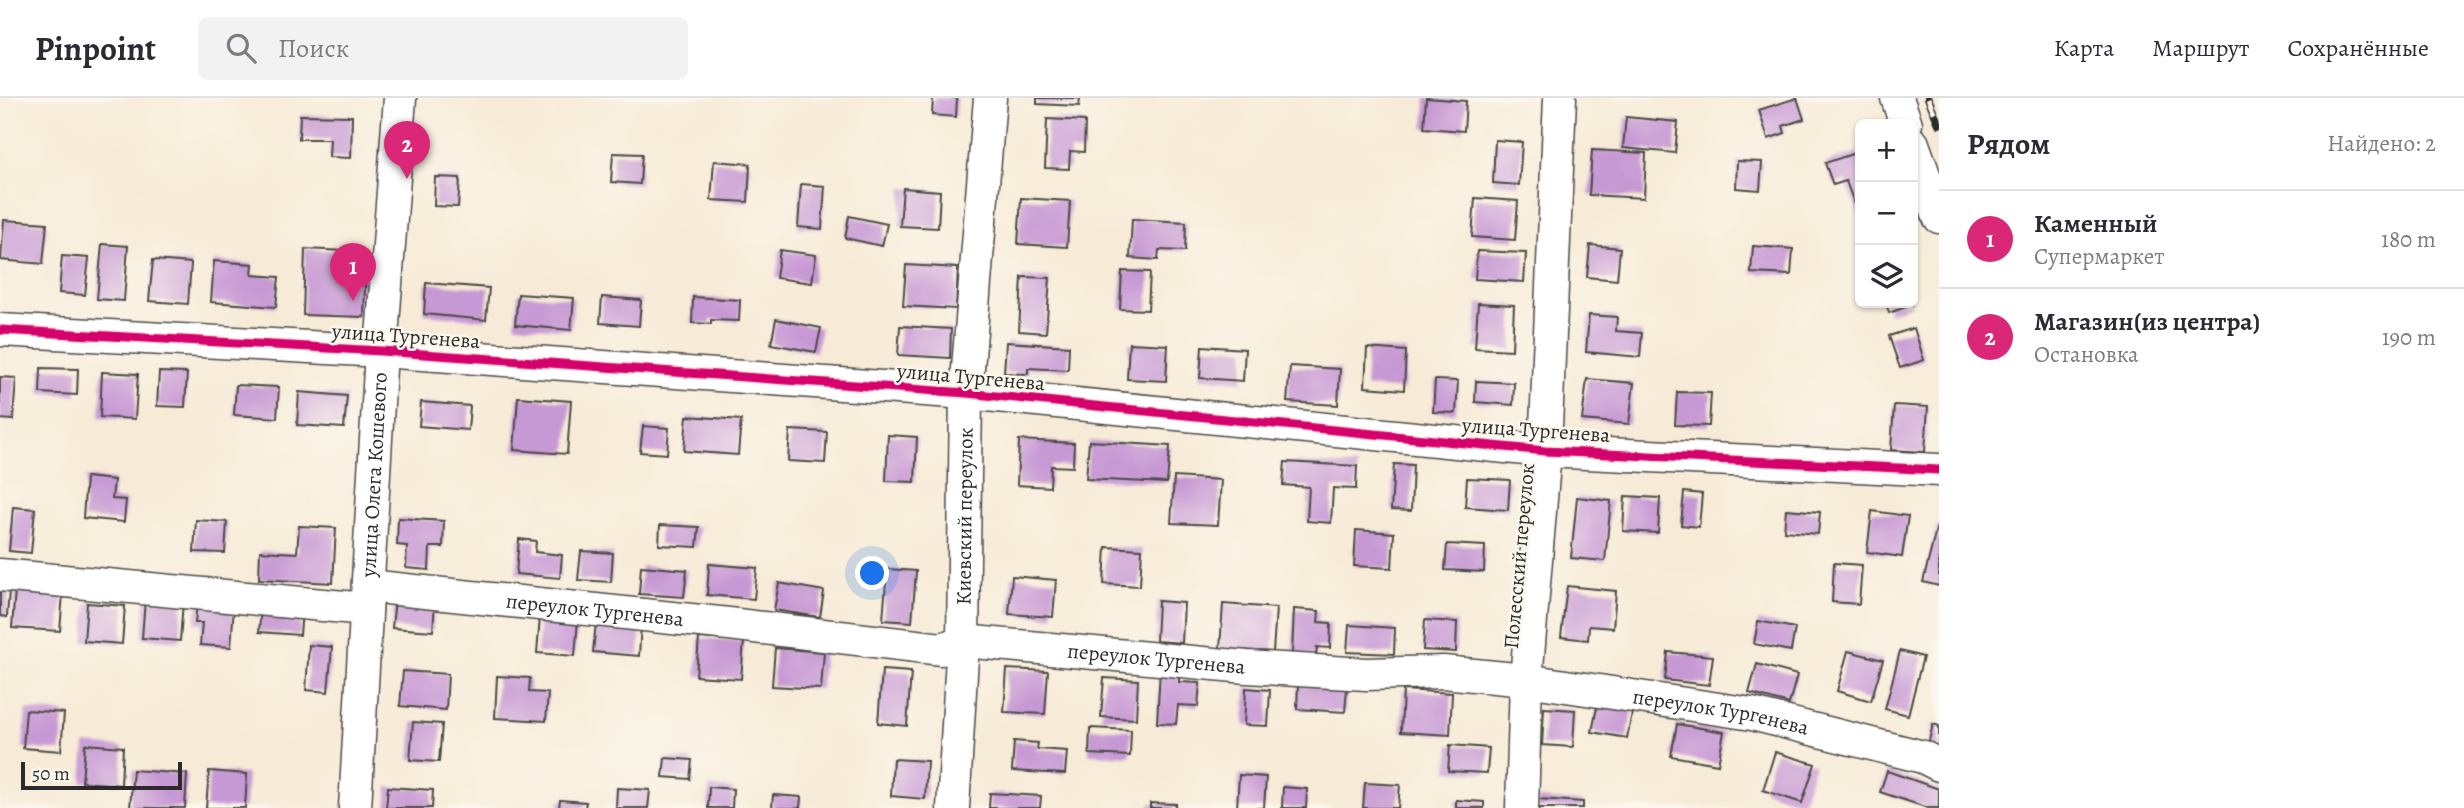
<!DOCTYPE html>
<html lang="ru">
<meta charset="utf-8">
<style>
:root{--surface:#fff;--page:#f2f2f3;--text:#2b2b33;--muted:#7c7c81;--line:#e1e1e2;--accent:#db2777}
body{margin:0;font-family:Alegreya,serif;background:var(--page);color:var(--text)}
.controls{position:absolute;right:21px;top:21px;display:grid;overflow:hidden;border-radius:10px;box-shadow:0 2px 5px #0004}
.controls button{width:63px;height:63px;display:grid;place-items:center;padding:0;border:0;border-bottom:2px solid var(--line);background:var(--surface);color:var(--text);font:35px sans-serif}
.scale{position:absolute;left:21px;bottom:18px;width:161px;box-sizing:border-box;padding-left:7px;border:4px solid #2b2b2b;border-top:0;font-size:19px;line-height:24px;white-space:nowrap;color:#2b2b2b;-webkit-text-stroke:5px #fbf7ec;paint-order:stroke}
.you{position:absolute;left:873px;top:476px;width:24px;height:24px;margin:-18px;border:5px solid #fff;border-radius:50%;background:#1a73e8;box-shadow:0 0 0 10px #1a73e833}
.badge{display:grid;place-items:center;width:46px;height:46px;border-radius:50%;background:var(--accent);color:#fff;font-size:23px;font-weight:700}
.pin{position:absolute;translate:-50% -58px;filter:drop-shadow(0 2px 4px #0008)}
.pin::after{content:'';position:absolute;top:37px;width:24px;height:21px;background:inherit;clip-path:polygon(0 0,100% 0,50% 100%)}
.list{margin:0;padding:0;list-style:none}
h2{display:flex;justify-content:space-between;align-items:center;height:91px;margin:0;padding:0 28px;font-size:30px}
h2 small{font-size:23px;font-weight:400;color:var(--muted)}
.list li{display:grid;grid-template-columns:46px 1fr auto;gap:21px;align-items:center;box-sizing:border-box;height:98px;padding:0 28px;border-top:2px solid var(--line)}
.list b{display:block;font-size:26px;white-space:nowrap}
.list p{margin:0;font-size:23px;white-space:nowrap;color:var(--muted)}
.list em{font-size:23px;font-style:normal;color:var(--muted)}
.icon{flex:none;width:38px;height:38px;fill:none;stroke:currentColor;stroke-width:2;stroke-linecap:round;stroke-linejoin:round}
.map{position:relative;flex:none;width:1939px;height:710px;overflow:hidden}
header{display:flex;align-items:center;gap:42px;box-sizing:border-box;height:98px;padding:0 35px;background:var(--surface);border-bottom:2px solid var(--line)}
header strong{font-size:33px}
nav{display:flex;gap:38px;margin-inline-start:auto;font-size:24px}
.search{width:490px;height:63px;background:var(--page);display:flex;align-items:center;gap:18px;box-sizing:border-box;padding:0 24px;border-radius:10px;color:var(--muted);font-size:26px}
main{display:flex}
aside{flex:1;background:var(--surface)}
.map>svg:first-child{display:block}
.building{fill:#c799d4}
.lines{fill:none;stroke-linecap:round;stroke-linejoin:round}
.minor-casing{stroke:#4a4845;stroke-width:35}
.minor{stroke:#fff;stroke-width:32}
.rail-casing{stroke:#2b2b2b;stroke-width:8}
.rail{stroke:#fbf7ec;stroke-width:5;stroke-dasharray:16;stroke-linecap:butt}
.cycleway-casing{stroke:#fbf7ec;stroke-width:13}
.cycleway{stroke:#d6006c;stroke-width:9}
.labels{text-anchor:middle;stroke-width:5;stroke-linejoin:round;paint-order:stroke}
.street-label{font-size:21px;fill:#2b2b2b;stroke:#fbf7ec}
</style>
<header>
<strong>Pinpoint</strong>
<div class="search"><svg class="icon" aria-label="search" viewBox="0 0 24 24"><circle cx="10" cy="10" r="6"/><path d="M15 15l6 6"/></svg>Поиск</div>
<nav><a>Карта</a><a>Маршрут</a><a>Сохранённые</a></nav>
</header>
<main>
<div class="map">
<svg width="1939" height="710" viewBox="0 0 1939 710">
<rect width="100%" height="100%" fill="#fbf7ec"/>
<filter id="ink" filterUnits="userSpaceOnUse"><feTurbulence type="fractalNoise" baseFrequency=".0143" numOctaves="2"/><feDisplacementMap in="SourceGraphic" scale="14" xChannelSelector="R" yChannelSelector="G"/><feConvolveMatrix kernelMatrix="1 2 1 2 8 2 1 2 1" color-interpolation-filters="sRGB"/></filter>
<filter id="wash" filterUnits="userSpaceOnUse"><feTurbulence type="fractalNoise" baseFrequency=".00686" numOctaves="4" result="noise"/><feDisplacementMap in="SourceGraphic" scale="28" xChannelSelector="R" yChannelSelector="G"/><feGaussianBlur stdDeviation="1.57" result="paint"/><feColorMatrix in="noise" values="0 0 0 0 0 0 0 0 0 0 0 0 0 0 0 0 0 1.4 0 .05"/><feComposite in="paint" operator="in"/></filter>
<g filter="url(#wash)">
<rect width="100%" height="100%" fill="#f7ebd7"/>
<g id="blocks">
<!-- building -->
<path class="building" d="M933,0H957L956,19L932,17Z
M1037,0H1080L1079,8L1037,6Z
M1426,0L1466,3L1464,33L1424,30Z
M1797,0L1804,21L1783,28L1785,35L1768,41L1759,12Z
M300,17L352,18L351,60L329,59L330,41H299Z
M1626,19L1678,24L1675,55L1623,50Z
M1047,21L1085,23L1084,54L1070,53L1069,71L1045,70Z
M1495,42L1522,44L1519,87L1493,85Z
M1592,52L1646,55L1644,100L1589,97Z
M1858,54L1860,60V122L1846,83L1833,87L1825,65Z
M613,55L642,56L640,86L611,84Z
M714,63L750,66L748,104L711,102Z
M1737,63L1762,64L1760,92L1736,90Z
M435,79L460,80L458,109L434,108Z
M801,86L825,88L822,131L798,129Z
M903,90L940,93L938,130L900,128Z
M1021,100L1070,103L1067,149L1018,146Z
M1475,100L1518,103L1515,142L1472,139Z
M849,118L887,126L882,148L845,140Z
M1132,121L1186,124L1185,153L1159,152L1158,162L1130,160Z
M4,122L47,125L43,166L1,162Z
M102,146L128,148L124,203L97,201Z
M1590,147L1620,150L1617,182L1587,179Z
M1753,148L1793,151L1791,177L1751,175Z
M305,151L366,154L364,219L303,217Z
M780,152L816,157L812,185L776,180Z
M1477,153L1526,155L1524,184L1475,181Z
M62,158L89,160L85,197L59,195Z
M153,162L191,165L188,206L149,203Z
M214,163L253,166L252,177L279,179L276,209L211,204Z
M906,167L958,170L956,211L903,208Z
M1122,173L1150,174L1148,212L1120,211Z
M1022,179L1050,180L1046,235L1019,233Z
M426,185L489,190L486,222L424,216Z
M518,196L574,200L571,232L515,227Z
M602,199L641,202L639,228L600,225Z
M693,199L740,202L739,223L711,222V226L692,225Z
M1478,205L1514,207L1512,252L1475,250Z
M1886,205H1911L1912,207L1889,215Z
M1589,217L1617,219L1616,233L1642,235L1640,259L1586,254Z
M776,221L821,230L816,254L771,246Z
M900,228L951,231L950,260L898,257Z
M1914,230L1924,262L1900,270L1889,238Z
M1006,244L1069,248L1068,272L1028,270V276L1004,275Z
M1129,245L1168,247L1166,283L1127,281Z
M1202,248L1245,251L1243,283L1200,280Z
M1367,250L1406,253L1404,292L1365,289Z
M1290,268L1340,271L1338,307L1287,304Z
M41,270L78,271L77,297L40,295Z
M102,274L138,276L135,321L100,319Z
M159,274L187,275L185,309L157,308Z
M0,279L16,280L13,322L0,321Z
M1587,281L1634,285L1629,326L1582,322Z
M1435,282L1458,283L1456,315L1433,314Z
M1476,283L1514,285L1513,307L1475,304Z
M236,287L279,289L277,320L234,317Z
M299,294L347,298L344,330L297,327Z
M1677,294L1711,295L1709,328L1675,327Z
M518,299L571,303L567,356L514,352Z
M421,304L470,308L468,332L419,328Z
M1894,307L1928,309L1925,354L1891,352Z
M687,318L741,322L738,357L684,353Z
M643,328L669,330L667,356L640,354Z
M790,332L827,334L825,365L788,363Z
M888,337L917,339L915,384L886,383Z
M1019,342L1074,345L1073,369L1051,368L1050,389L1017,387Z
M1089,343L1170,348L1167,385L1086,381Z
M1285,364L1357,368L1356,391L1333,390L1331,425L1307,423L1309,389L1283,387Z
M1394,366L1413,367L1411,413L1391,412Z
M86,379L114,382L112,401L126,402L124,424L83,420Z
M1174,379L1221,382L1218,427L1171,425Z
M1467,380L1510,382L1508,412L1465,409Z
M1684,394L1702,396L1699,429L1681,427Z
M1625,398L1660,400L1658,435L1623,433Z
M1577,399L1611,403L1605,463L1571,460Z
M13,409L35,411L31,455L9,453Z
M1786,411L1820,414L1818,436L1784,433Z
M1872,413L1908,418L1902,459L1867,454Z
M398,420L444,423L443,449H430L429,472L406,470L407,448L397,447Z
M196,422L227,424L225,455L194,454Z
M660,427L699,429L697,449L659,447Z
M299,428L336,430L333,485L259,481L260,453L297,455Z
M1937,428L1939,429V488L1923,484Z
M1356,432L1394,435L1392,470L1354,468Z
M519,441L536,443L535,454L562,457L560,480L516,476Z
M1447,446L1485,448L1484,474L1445,472Z
M1106,449L1142,451L1140,488L1104,486Z
M581,453L613,455L611,484L578,482Z
M1834,465L1862,467L1859,506L1832,504Z
M709,466L757,470L754,501L707,497Z
M641,468L687,472L684,499L639,496Z
M887,471L916,473L912,524L883,522Z
M1012,478L1056,482L1053,519L1009,516Z
M779,485L824,493L820,519L774,512Z
M1567,488L1616,493L1613,530L1589,528L1588,542L1561,539Z
M0,492L9,493L7,519L0,518Z
M15,492L63,495L60,533L12,530Z
M395,500L435,503L433,533L392,530Z
M145,501L183,504L180,543L142,540Z
M1158,503L1184,505L1182,545L1156,543Z
M87,505L125,508L122,546L84,543Z
M197,505L234,508L231,549L200,547L202,525H195Z
M1223,506L1276,510L1273,554L1220,551Z
M261,509L302,512L300,537L259,534Z
M1294,511L1319,513L1318,524L1331,525L1330,550L1317,549L1316,558L1292,556Z
M540,519L578,522L575,558L537,555Z
M1425,522L1457,524L1456,554L1423,552Z
M1758,523L1795,530L1791,553L1754,546Z
M596,524L641,527L639,558L593,554Z
M1349,527L1395,530L1394,556L1347,554Z
M699,540L744,543L741,581L696,578Z
M309,547L332,549L328,594L306,592Z
M775,550L824,554L821,591L772,588Z
M1848,553L1883,562L1871,603L1837,593Z
M1900,553L1923,559L1908,617L1885,611Z
M1668,554L1713,558L1709,587L1665,582Z
M1757,566L1797,577L1789,606L1749,595Z
M1007,571L1048,573L1045,616L1004,614Z
M1160,571L1179,573V584L1200,585L1198,608L1178,607L1176,626L1157,625Z
M882,572L911,574L907,628L878,625Z
M403,573L448,576L446,612L400,608Z
M497,578L530,580L529,594L548,595L546,623L495,620Z
M1104,580L1138,582L1136,621L1101,619Z
M1298,587L1347,590L1345,614L1297,611Z
M1246,590L1270,592L1268,628L1244,627Z
M1403,592L1452,595L1450,637L1401,634Z
M1598,604L1633,610L1627,640L1592,634Z
M1544,610L1575,612L1573,649L1542,647Z
M26,612L64,615L61,653L23,650Z
M413,624L442,626L439,664L410,662Z
M1677,626L1724,634L1718,666L1671,658Z
M1933,626L1939,628V650L1928,647Z
M1090,630L1131,632L1130,658L1089,656Z
M1014,643L1038,645L1037,651L1067,653L1065,676L1012,673Z
M85,646L123,649L121,687L82,684Z
M1450,647L1489,650L1487,675L1448,673Z
M1775,654L1815,666L1802,705L1763,692Z
M665,660L692,662L690,681L663,679Z
M893,661L927,663L925,701L891,698Z
M133,672L187,676L185,710H130Z
M209,673L247,676L245,710H206Z
M1887,673L1939,691V710H1928L1880,694Z
M1239,677L1266,679L1264,710H1237Z
M1365,685L1400,687L1398,710H1363Z
M388,689L433,692L432,710H386Z
M709,689L733,691L732,710H708Z
M1283,689L1307,691L1306,710H1282Z
M617,690L650,692L648,710H616Z
M990,695L1041,698L1040,710H989Z
M773,697L801,699L800,710H772Z
M1538,701L1583,704V710H1538Z
M560,702L586,704L585,710H559Z
M1456,702L1484,704V710H1456Z
M1150,705L1176,706V710H1150Z"/>
</g>
</g>
<g filter="url(#ink)">
<use href="#blocks" fill-opacity="0" stroke="#4a4845" stroke-width="2"/>
<g class="lines">
<defs>
<g id="minor">
<path d="M1897,0L1906,26"/>
<path d="M1913,46L1939,119"/>
<path d="M0,232L381,253L966,295L1545,353L1939,372"/>
<path d="M0,477L366,511"/>
<path id="s1" d="M368,488L729,526L942,551L963,543L1247,569L1366,576L1443,574L1526,582L1752,616L1923,659L1939,667"/>
<path id="s2" d="M355,710L381,253L400,0"/>
<path id="s3" d="M953,710L963,543L966,295L990,0"/>
<path d="M1522,710L1526,582L1545,353L1560,0"/>
</g>
</defs>
<!-- minor casing -->
<use href="#minor" class="minor-casing"/>
<!-- minor -->
<use href="#minor" class="minor"/>
<defs>
<path id="rail" d="M1928,0L1939,26"/>
</defs>
<!-- rail casing -->
<use href="#rail" class="rail-casing"/>
<!-- rail -->
<use href="#rail" class="rail"/>
<defs>
<path id="cycleway" d="M0,232L381,253L966,295L1545,353L1939,372"/>
</defs>
<!-- cycleway casing -->
<use href="#cycleway" class="cycleway-casing"/>
<!-- cycleway -->
<use href="#cycleway" class="cycleway"/>
</g>
</g>
<g class="labels">
<!-- street labels -->
<g class="street-label">
<text transform="translate(406 238) rotate(4)" y="7">улица Тургенева</text>
<text transform="translate(971 279) rotate(5)" y="7">улица Тургенева</text>
<text transform="translate(1536 332) rotate(4)" y="7">улица Тургенева</text>
<text dy="7" stroke="none"><textPath href="#s2" startOffset="334">улица Олега Кошевого</textPath></text>
<text dy="7" stroke="none"><textPath href="#s3" startOffset="292">Киевский переулок</textPath></text>
<text transform="translate(1519 458) rotate(-85)" y="7">Полесский переулок</text>
<text dy="7" stroke="none"><textPath href="#s1" startOffset="228">переулок Тургенева</textPath></text>
<text dy="7" stroke="none"><textPath href="#s1" startOffset="794">переулок Тургенева</textPath></text>
<text dy="7" stroke="none"><textPath href="#s1" startOffset="1362">переулок Тургенева</textPath></text>
</g>
</g>
</svg>
<div class="controls">
<button>+</button>
<button>−</button>
<button><svg class="icon" aria-label="layers" viewBox="0 0 24 24"><path d="M12 4l9 5-9 5-9-5zM3 14l9 5 9-5"/></svg></button>
</div>
<div class="scale">50 m</div>
<div class="you"></div>
<div class="pin badge" style="left:353px;top:203px">1</div>
<div class="pin badge" style="left:407px;top:81px">2</div>
</div>
<aside>
<h2>Рядом<small>Найдено: 2</small></h2>
<ul class="list">
<li><span class="badge">1</span><div><b>Каменный</b><p>Супермаркет</p></div><em>180 m</em></li>
<li><span class="badge">2</span><div><b>Магазин(из центра)</b><p>Остановка</p></div><em>190 m</em></li>
</ul>
</aside>
</main>
